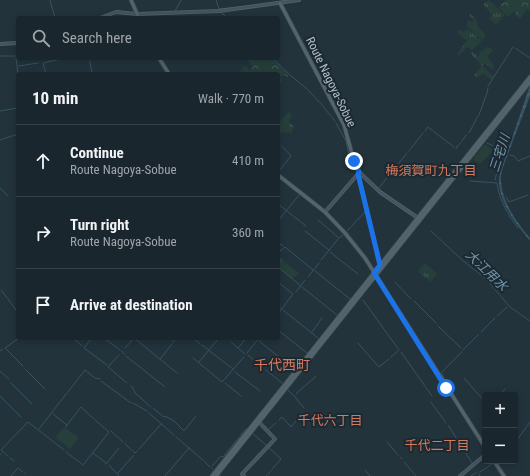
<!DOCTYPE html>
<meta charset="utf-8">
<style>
:root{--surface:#1a262d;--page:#273239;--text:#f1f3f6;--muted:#9fa5aa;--line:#384349}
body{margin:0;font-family:"Roboto Condensed","Noto Sans JP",sans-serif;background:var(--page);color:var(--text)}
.controls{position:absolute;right:12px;bottom:12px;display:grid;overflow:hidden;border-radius:4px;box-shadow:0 2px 10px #0003}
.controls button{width:36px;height:36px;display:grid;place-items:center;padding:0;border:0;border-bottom:1px solid var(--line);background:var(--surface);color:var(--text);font:20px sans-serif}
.stop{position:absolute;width:12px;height:12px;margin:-9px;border:3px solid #1a73e8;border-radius:50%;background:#fff}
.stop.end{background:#1a73e8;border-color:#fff;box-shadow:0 1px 4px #0008}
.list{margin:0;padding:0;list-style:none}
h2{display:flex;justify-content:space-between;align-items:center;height:52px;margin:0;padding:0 16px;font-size:17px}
h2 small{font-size:13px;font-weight:400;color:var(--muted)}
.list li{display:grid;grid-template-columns:26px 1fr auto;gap:12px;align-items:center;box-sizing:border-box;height:72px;padding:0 16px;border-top:1px solid var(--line)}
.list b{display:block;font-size:15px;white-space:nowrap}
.list p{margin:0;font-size:13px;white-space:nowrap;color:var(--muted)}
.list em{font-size:13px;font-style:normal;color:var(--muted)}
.icon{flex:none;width:22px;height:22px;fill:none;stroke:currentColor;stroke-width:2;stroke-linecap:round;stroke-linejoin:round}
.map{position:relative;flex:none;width:530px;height:476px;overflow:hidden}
.search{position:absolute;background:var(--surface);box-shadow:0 2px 10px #0003;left:16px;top:16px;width:264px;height:44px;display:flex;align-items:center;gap:10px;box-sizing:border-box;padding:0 14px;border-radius:4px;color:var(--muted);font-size:15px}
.panel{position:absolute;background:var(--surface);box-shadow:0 2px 10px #0003;left:16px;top:72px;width:264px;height:268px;border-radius:4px}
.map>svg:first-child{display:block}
.grass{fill:url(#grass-tufts)}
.forest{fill:url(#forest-crowns)}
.pitch{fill:#263f3b}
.water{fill:url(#water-waves)}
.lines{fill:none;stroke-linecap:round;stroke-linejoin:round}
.stream{stroke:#365363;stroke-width:1}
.secondary-casing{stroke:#55626a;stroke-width:4}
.primary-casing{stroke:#435058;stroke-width:4.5}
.secondary{stroke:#44545f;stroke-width:2.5}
.primary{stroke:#54646c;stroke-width:3}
.route{stroke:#1a73e8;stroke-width:5}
.labels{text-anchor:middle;stroke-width:4;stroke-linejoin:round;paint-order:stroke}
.street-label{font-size:12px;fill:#b2bfc8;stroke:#1c2931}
.water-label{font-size:13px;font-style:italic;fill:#7197ab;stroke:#1c2931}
.neighbourhood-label{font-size:13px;fill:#d5795f;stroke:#1c2931}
.quarter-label{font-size:14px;fill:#d5795f;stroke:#1c2931}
</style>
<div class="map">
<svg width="530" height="476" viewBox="0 0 530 476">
<defs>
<pattern id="grass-tufts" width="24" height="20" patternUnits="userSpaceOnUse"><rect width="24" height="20" fill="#263f3b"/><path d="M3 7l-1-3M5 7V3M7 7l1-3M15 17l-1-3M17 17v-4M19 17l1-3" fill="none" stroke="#435956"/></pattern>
<pattern id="forest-crowns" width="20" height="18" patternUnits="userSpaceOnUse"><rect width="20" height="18" fill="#263f3b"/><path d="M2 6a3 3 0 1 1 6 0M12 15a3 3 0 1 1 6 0" fill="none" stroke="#435956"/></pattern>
<pattern id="water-waves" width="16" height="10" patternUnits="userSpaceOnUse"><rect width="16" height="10" fill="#365363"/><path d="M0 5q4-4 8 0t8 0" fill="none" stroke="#516a78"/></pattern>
</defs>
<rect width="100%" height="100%" fill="#23333c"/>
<!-- grass -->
<path class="grass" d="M489,0L505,15L496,25L489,19L492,15L483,4Z
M471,14L477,20L476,21L478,24L477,25L486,36L482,40L466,25L469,20L472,22L474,21L469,15Z
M460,29L464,32L468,29L482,41L472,50L467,47L459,56L457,54L467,41L457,32Z
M487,47L488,48L489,47L493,50L487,57L494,66L493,70L485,63L482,66L494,76L491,80L483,73L478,78L474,75L482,66L470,53L472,51L478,57L480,54L479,53Z
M289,112L292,116L289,122L294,126L291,133L286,132L279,133L278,136C278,124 280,120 289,112Z
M486,146L492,149V151L480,164L473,159L483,147Z
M282,260L299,273L293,279L278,267V265Z
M425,263L437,274L430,282L418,271Z"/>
<!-- forest -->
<path class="forest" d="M506,0H530V11L527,9L520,19L515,14L516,12L514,11L508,17L499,8L500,5Z
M249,58H271L289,75L287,77L285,75L280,76L282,81L281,83L278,81V74H238L245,66L250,70L253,66L248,61Z"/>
<!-- pitch -->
<path class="pitch" d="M64,427L79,438L70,449L55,437Z"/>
<!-- water -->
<path class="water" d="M530,85V96C523,115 515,135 508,154C505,163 500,172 501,181C502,202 517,223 530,238V241C516,224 498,202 499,179C500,170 504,161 507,153L506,150H508Z"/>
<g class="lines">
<!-- stream -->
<path class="stream" d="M50,0L55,18
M216,0L219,9L239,7
M175,11L181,0
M221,12L227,18
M515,48L530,58
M0,56H15
M16,58L18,74
M48,58L49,60
M87,58H89
M272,58L289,74
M90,61L92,74
M19,66L38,63
M46,74L43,63L65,58
M131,74L138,72
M290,75L307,89L325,108
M488,86L513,47
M325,109L335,121
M0,111L18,108
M479,115L487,93L488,88
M336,123L346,141L350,160
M425,131L428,127L432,130
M433,131L454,147
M469,133L478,116
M0,140L18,134
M462,141L466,135
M487,143L502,150
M458,146L461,142
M456,149L457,146
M409,151L423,133
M510,155L514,156L518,161L530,156
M350,161L351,165
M279,171L291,156L282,146
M391,173L407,153
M495,180L501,154
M470,181L497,183C499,200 508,215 518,228
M0,188L8,196
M379,188L389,175
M506,197L509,202L528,195
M278,204L306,226
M318,220L339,238L343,235
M278,221L299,195
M305,231L329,250
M347,231L365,212
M431,231L461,259L486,279L510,307L530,321
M278,242L283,246
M330,252L358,274
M278,253L285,247L313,270
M278,257L282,260L278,264
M321,260L338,239
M278,267L301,286
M315,271L350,299
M308,277L319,263
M278,282L293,294L278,314
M395,282L411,299
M302,287L337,315
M1,290L7,298
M296,292L305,280
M8,299L18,313
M363,300L399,350
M414,301L436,323
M278,306L282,309
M283,310L318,338
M497,316L507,307
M438,326L461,348
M278,330L307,353
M312,332L322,318
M481,332L495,318
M19,338L5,348L23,366
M73,338L82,346
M92,338L84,348L107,365
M104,338L120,350
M134,338L177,373
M193,338L200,344
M226,338L229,340L232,338
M259,341L294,369
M173,342L177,338
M231,342L245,354
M358,343L379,367L389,359
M202,345L233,369
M239,347L246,338
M125,348L134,338
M463,350L478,335
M0,351L3,349
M122,351L124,354
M401,352L432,396
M247,353L259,338
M119,355L108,367L127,383
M248,355L262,367
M126,356L165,387
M391,357L398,351
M193,358L222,382L244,357
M160,359L172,344
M199,362L219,338
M25,369L45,389
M266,370L282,383
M0,371L9,379
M235,372L260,391
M441,373L462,352
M442,374L447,383
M464,378L485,402
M101,381L131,403
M11,383L32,404
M225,383L241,396
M131,386L133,388L135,393L151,407
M288,390L294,396L304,408
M68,392L85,370L95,378L100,379
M296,394L316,376
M500,395L505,389
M0,396L21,417
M431,402L446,423
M133,403L147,411
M153,408L164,417L165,416L174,421L184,431L196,416
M149,413L174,435
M303,413L314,425
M53,414L67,425L66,427
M279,420L282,417L291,427L301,415
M26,423L28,422L64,450
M67,425L81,407L94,419
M448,425L472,463
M39,429L67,393
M269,429L276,423
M111,431L123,442
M253,434L266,445
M176,437L203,460
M517,440L530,422
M387,442L398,455
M125,444L135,453L137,451
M269,448L281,459L272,469
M139,449L161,424
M66,452L75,459
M93,453L106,463
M0,455L1,454
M8,456L1,450L26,424
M400,457L402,459
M10,458L14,461
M76,459L83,465
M204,461L210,467
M404,462L416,476
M84,464L109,432L95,420
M106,464L119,448
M109,465L119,476
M212,466L221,456L223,457L246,429
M212,468L213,469
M19,469L23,472
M365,470L370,476
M480,472L492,464
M25,473L26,474
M118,473L134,455
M479,474L480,476
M220,475L221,476
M11,476L18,468
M165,476L189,448
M266,476L271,471
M471,476L477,472"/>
<defs>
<path id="secondary" d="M100,18L116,12L137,14L219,11L299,0
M0,44L18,43
M359,172L380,192L418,218
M325,212L358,174
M244,476L242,474L275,439L258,421
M460,476L485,455"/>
<path id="primary" d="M131,0L139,18
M280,3L344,125L354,161L359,172L358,174L380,265
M159,58L169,74
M278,175L325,212L345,233L365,258L485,447
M494,461L504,476
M212,476L530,77
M216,476L530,82"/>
</defs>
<!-- secondary casing -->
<use href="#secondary" class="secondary-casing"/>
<!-- primary casing -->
<use href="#primary" class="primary-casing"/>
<!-- secondary -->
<use href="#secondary" class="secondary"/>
<!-- primary -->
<use href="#primary" class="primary"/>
</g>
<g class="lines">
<!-- route -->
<path class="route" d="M354,161L359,172L358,174L380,265L374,273L446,388"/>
</g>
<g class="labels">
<!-- street labels -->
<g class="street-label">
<text transform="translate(331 82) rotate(64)" y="4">Route Nagoya-Sobue</text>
</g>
<!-- water labels -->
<g class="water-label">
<text transform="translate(499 153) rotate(-72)" y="5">三宅川</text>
<text transform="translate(487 270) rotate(44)" y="5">大江用水</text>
</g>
<!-- neighbourhood labels -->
<g class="neighbourhood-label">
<text x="431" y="175">梅須賀町九丁目</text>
<text x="330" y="425">千代六丁目</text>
<text x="437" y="450">千代二丁目</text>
</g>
<!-- quarter labels -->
<g class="quarter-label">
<text x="282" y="370">千代西町</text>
</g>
</g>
</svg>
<div class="controls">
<button>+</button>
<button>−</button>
</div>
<div class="stop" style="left:446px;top:388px"></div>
<div class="stop end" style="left:354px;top:161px"></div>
<div class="search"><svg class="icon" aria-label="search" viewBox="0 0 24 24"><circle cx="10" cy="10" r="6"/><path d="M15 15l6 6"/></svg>Search here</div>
<section class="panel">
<h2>10 min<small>Walk · 770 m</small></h2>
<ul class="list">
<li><svg class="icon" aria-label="ahead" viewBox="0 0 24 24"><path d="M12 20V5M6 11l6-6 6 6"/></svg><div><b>Continue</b><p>Route Nagoya-Sobue</p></div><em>410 m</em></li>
<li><svg class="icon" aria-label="right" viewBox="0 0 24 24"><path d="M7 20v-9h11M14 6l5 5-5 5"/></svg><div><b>Turn right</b><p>Route Nagoya-Sobue</p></div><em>360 m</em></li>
<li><svg class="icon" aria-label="arrive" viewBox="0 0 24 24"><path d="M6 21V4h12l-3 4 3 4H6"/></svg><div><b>Arrive at destination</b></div></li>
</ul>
</section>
</div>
